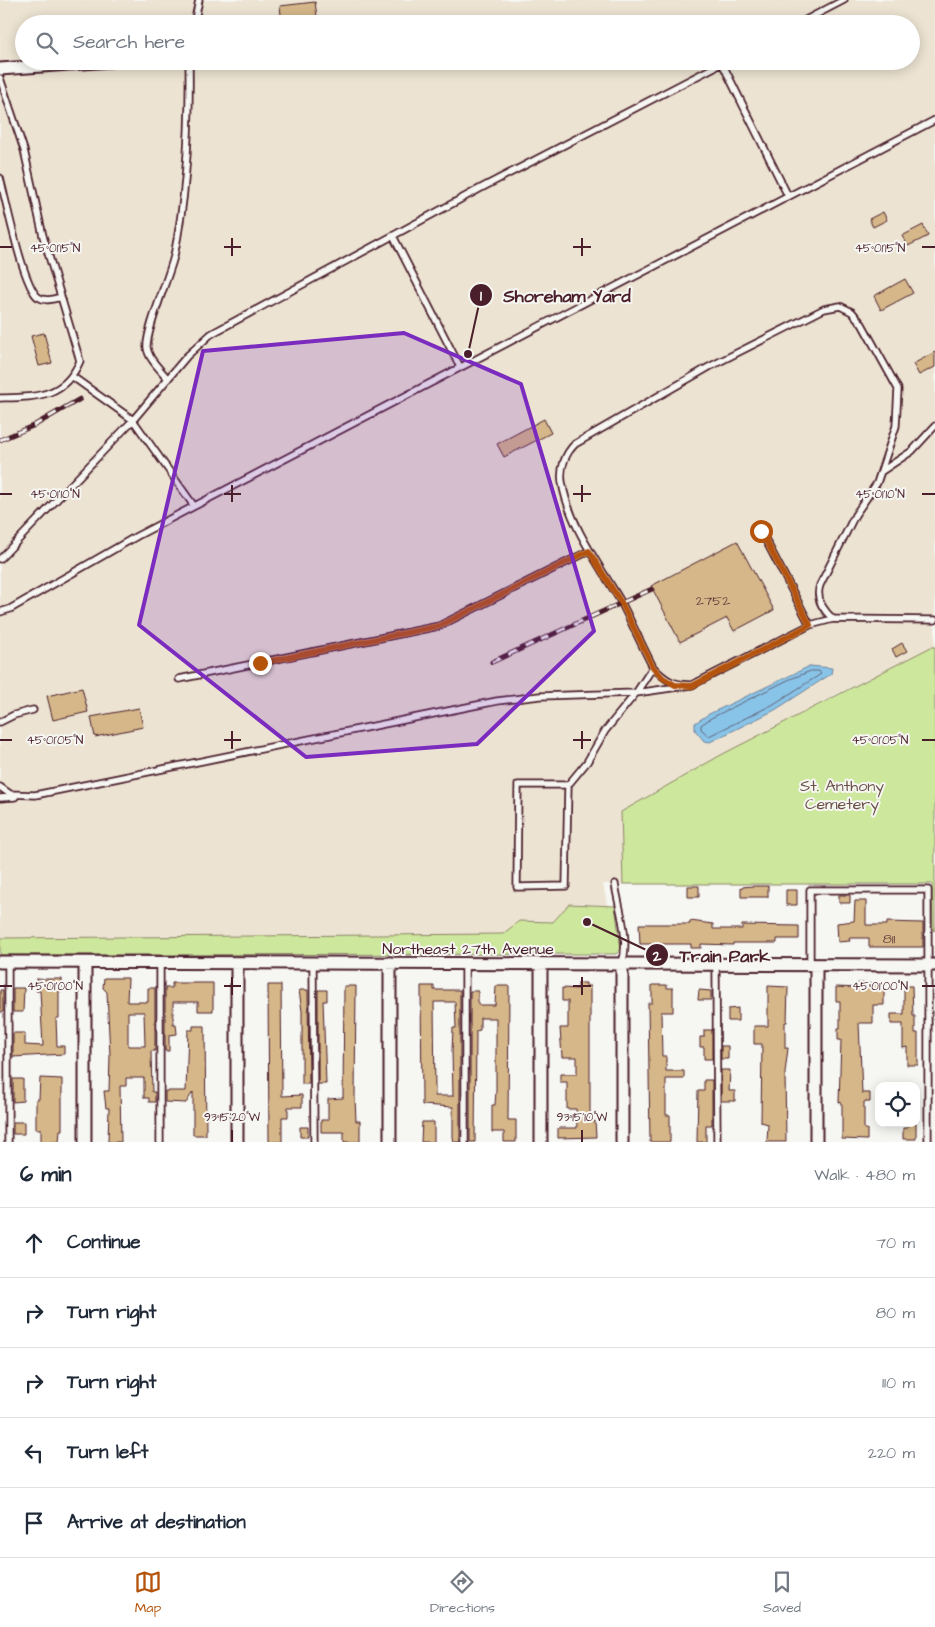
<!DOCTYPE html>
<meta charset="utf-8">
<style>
:root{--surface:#fff;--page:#f2f2f3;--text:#1f2937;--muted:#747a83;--line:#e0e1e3;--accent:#b45309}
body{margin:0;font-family:"Architects Daughter",sans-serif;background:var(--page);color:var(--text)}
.controls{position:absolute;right:15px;bottom:15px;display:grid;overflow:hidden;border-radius:10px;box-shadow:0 2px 12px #0003}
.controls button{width:45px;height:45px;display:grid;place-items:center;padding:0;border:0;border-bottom:1px solid var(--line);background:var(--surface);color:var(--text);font:25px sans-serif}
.stop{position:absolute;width:15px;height:15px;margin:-11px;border:4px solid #b45309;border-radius:50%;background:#fff}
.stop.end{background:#b45309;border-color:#fff;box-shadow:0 1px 5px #0008}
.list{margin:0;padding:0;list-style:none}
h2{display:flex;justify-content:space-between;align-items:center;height:65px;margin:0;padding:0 20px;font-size:21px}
h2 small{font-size:16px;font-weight:400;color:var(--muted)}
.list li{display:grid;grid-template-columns:32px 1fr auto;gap:15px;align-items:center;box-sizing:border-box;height:70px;padding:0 20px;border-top:1px solid var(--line)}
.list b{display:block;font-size:19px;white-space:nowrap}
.list em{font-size:16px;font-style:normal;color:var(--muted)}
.icon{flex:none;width:28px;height:28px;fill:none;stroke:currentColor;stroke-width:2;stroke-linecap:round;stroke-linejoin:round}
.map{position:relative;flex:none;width:935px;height:1142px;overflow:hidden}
.search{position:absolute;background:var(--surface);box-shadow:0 2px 12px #0003;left:15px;right:15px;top:15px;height:55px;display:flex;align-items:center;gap:12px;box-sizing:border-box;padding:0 18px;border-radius:28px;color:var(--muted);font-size:19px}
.sheet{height:415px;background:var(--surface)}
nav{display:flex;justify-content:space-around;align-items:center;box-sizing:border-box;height:70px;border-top:1px solid var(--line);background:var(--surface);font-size:14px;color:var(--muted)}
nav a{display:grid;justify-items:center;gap:2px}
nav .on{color:var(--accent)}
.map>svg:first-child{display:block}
.built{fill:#ece3d2;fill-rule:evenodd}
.green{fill:#cde79d;stroke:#8c8364}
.water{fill:#88c4e8;stroke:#6f829c}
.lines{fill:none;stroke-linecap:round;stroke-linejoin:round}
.shore{stroke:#636177;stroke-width:1}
.building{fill:#d5b789;stroke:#4a1f2b;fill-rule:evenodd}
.service-casing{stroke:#4a1f2b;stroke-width:9}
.minor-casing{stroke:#4a1f2b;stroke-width:15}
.service{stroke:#f6f6f2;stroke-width:5.5}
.minor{stroke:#f6f6f2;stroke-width:11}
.rail-casing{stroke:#4a1f2b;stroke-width:5}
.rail{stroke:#f6f6f2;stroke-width:3;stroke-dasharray:9;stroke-linecap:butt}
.route{stroke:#b45309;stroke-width:6}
.marked{fill:#7b2cbf;fill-opacity:0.2;stroke:#7b2cbf;stroke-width:4;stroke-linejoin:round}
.ticks{fill:none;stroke:#4a1f2b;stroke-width:2}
.labels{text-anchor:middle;stroke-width:4;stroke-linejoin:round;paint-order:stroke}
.number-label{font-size:14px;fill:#6d4542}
.park-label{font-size:16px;fill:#6b5148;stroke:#f6f6f2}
.street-label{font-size:16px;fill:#4a1f2b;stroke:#f6f6f2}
.ticks-label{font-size:12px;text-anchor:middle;fill:#4a1f2b;stroke:#f6f6f2;stroke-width:4;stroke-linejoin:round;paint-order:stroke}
.leader{fill:none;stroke:#4a1f2b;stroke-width:2}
.callout-dot{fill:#4a1f2b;stroke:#f6f6f2;stroke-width:2}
.mark-label{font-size:15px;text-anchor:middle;font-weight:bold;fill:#fff}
.callout-label{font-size:18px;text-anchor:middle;font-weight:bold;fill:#4a1f2b;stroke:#f6f6f2;stroke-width:4;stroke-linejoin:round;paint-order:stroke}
</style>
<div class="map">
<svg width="935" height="1142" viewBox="0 0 935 1142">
<rect width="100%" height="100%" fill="#f6f6f2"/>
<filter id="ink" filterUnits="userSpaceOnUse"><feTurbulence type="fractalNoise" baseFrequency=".02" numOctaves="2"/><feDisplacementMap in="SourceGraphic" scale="10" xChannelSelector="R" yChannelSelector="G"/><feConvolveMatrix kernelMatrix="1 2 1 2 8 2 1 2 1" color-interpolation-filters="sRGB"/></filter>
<g filter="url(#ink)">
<!-- built -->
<path class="built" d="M0,0H935V647L835,695L621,812L623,884H603L607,905L569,904L553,922L519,921L503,934L0,938ZM24,24H911V61H24Z"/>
<!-- green -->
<path class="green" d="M931,647H935V931L933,930L932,884H623L621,812L721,755Z
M569,904L615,906L621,949L616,954L0,955V938L503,934L519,921L553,922Z"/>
<!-- water -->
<path class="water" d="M810,666L832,668L831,674L775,710L710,742L704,741L695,730V723L709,714Z"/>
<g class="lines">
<!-- shore -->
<path class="shore" d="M811,671H819L821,674L772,705L709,736L701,729V725L711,718L788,680Z"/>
</g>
<!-- building -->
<path class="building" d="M315,2L318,24H282L280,6Z
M883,212L887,220L873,227L869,219Z
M923,225L928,236L908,246L902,236Z
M905,279L913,293L881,310L874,296Z
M44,333L52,363L39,366L31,336Z
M935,352V367L919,375L913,364Z
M544,419L551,433L504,457L497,444Z
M737,541L774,610L734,631L727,618L680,642L651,586Z
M902,643L907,651L896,657L892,649Z
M82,688L88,712L53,720L47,696Z
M139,708L143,727L95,737L91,717Z
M688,886H699V897H688Z
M754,886H768V897H741V887Z
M786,890H797V905H786Z
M839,895H850V903H839Z
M855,901H866V925H887V922L923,923V947H869V938H849L850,941L838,942L837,923L854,921Z
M690,921L713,924V929H742V925L799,926V939H777V943H733V945L701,944V948H691V944H640L639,924H690Z
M104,978H128L127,1002H148V988H155V1051H151L152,1092H155V1102H149V1098H144V1078H126V1086H120L121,1142H108L109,1108H106L104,1091H109L110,1056L107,992L103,988ZM128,1012H144L145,1046H128Z
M36,979H62V991H59V1018H56L57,1046H64V1054L13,1057V1033H25V1045L43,1046L40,991H36Z
M172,983H213V1011H198V1002H173V1024H176L177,1034L169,1035V1051H165V988H172Z
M578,983H586V986H590V1121H595L596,1137L558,1138V1128H577L576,1109H567V1082H560V1074H577V1057H562L560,1028H568V1001H562V988L578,989Z
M858,983L884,984V1005H873V1023H859L862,1093H870V1102H864V1129H867V1140L842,1139V1103L839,1102L841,1040H838V1028H840V1001H836V987L858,988Z
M268,985H281L282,1096L302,1095V1107H288V1117H282V1142H269Z
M652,985H667V988H673V1012H661L662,1056H666V1071H684V1079H666V1115H670V1142H650L648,1003H652Z
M344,986H356L355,1098L356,1121H360V1142H344V1132H321V1120H328V1099L343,1098Z
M421,986H434V990H460V1142H454L453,1137V1107L422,1105ZM434,1002H455L456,1028H453L452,1051L453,1096H435Z
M496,986H509L508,1120H516V1142H504V1132H492V1105H495L496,1091V1018H480V1030L476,1031L475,1142H470V991H478V1005H495Z
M768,986L788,987L787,1022H785V1048H788L785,1073L786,1142H767L768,1124L761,1122L762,1044H754V1026H768Z
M904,986H912L913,1016H915V1033H918V1065H907V1047L903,1048V1024H891V1014H904Z
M13,988H24L23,1012H13Z
M0,990H3V1012H0Z
M299,990H308L309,1084H302V1011Z
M318,990H327V1001H323L326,1084H318Z
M699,990L711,991V1000H698Z
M738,1008V1021H728V1009Z
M193,1026H205L206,1135H193V1092L186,1103L165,1102V1091H186L188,1030H193Z
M704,1030H712V1059H704V1047H700V1037H704Z
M721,1046H728V1059H721Z
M721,1070H730L729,1091H735V1101H721Z
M40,1078L62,1079V1130H60L59,1142H41V1129H36V1099H39Z
M13,1079H23V1101L13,1102Z
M704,1080H712V1125H706V1142H697L698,1091H704Z
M13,1122H24V1134H13Z
M422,1122H434V1142H421Z
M907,1123H916V1139H903V1128H907Z
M300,1127H308V1137H300Z"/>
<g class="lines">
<defs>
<path id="service" d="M194,24L199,0
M798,24L844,0
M722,63L788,196
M0,78L24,150L43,236L80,361C64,398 36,397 0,398
M0,178C6,200 23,286 38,297C46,302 52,299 61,297
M393,236L460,367
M73,377L133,420L194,506
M168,379C161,370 148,359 147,347C146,330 169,277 174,256C187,193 190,125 189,61
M882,471L912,451L935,426
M761,531L810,625
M0,559L133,420L187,356L211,334L483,187L726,61
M0,612L10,609L137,536L935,120
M653,667C666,681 674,685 692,685L810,625L833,619
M179,679L439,626L589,551
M0,722L14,715L33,710
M568,785H518L517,887L566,886L568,785L587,762L605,731L636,693L653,667C642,646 632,623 621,602C600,566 569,525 562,482C560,468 565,454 575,444L709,367L824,309L840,306L852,312L862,324L898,389L896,426L877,483L855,515L820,585C815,599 823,610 833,619L935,620
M0,787L10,794L35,795L497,701L540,696L636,693L692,685
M0,798L15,797
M615,884C619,910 630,938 622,964
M8,962V1142
M160,963V1142
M313,963L314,1142
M716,965L717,1142
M810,965V890H928V1142
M465,1142V964"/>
<path id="minor" d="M0,69L111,61
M0,962L935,965
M85,963V1142
M237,963V1142
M541,964V1142
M816,965V1142
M390,1142V963
M622,1142V964"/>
</defs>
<!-- service casing -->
<use href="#service" class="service-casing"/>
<!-- minor casing -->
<use href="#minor" class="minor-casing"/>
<!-- service -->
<use href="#service" class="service"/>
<!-- minor -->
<use href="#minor" class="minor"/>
<defs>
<path id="rail" d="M0,440L35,425L80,399
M492,662L652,589"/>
</defs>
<!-- rail casing -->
<use href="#rail" class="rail-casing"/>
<!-- rail -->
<use href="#rail" class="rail"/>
</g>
</g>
<g class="lines" filter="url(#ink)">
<!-- route -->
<path class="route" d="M260,663L439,626L589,551L622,604L653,667L663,678L675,685L692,686L810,625L761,531"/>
</g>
<!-- marked area -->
<path class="marked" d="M404,333L521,384L594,631L477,744L306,757L139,625L203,351Z"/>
<!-- ticks -->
<path class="ticks" d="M232,238V256M582,238V256M0,247H12M224,247H241M573,247H591M922,247H935M232,485V502M582,485V502M0,494H12M224,494H241M573,494H591M922,494H935M232,731V749M582,731V749M0,740H12M224,740H241M573,740H591M922,740H935M232,977V995M582,977V995M0,986H12M224,986H241M573,986H591M922,986H935M232,1130V1142M582,1130V1142"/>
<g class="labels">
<!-- number labels -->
<g class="number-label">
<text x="713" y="605">2752</text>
<text x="889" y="943">811</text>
</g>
<!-- park labels -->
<g class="park-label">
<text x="842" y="791">St. Anthony<tspan x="842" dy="18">Cemetery</tspan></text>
</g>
<!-- street labels -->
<g class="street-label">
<text x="468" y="954">Northeast 27th Avenue</text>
</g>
</g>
<g class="ticks-label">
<text x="55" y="252">45°01'15"N</text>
<text x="880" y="252">45°01'15"N</text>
<text x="55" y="498">45°01'10"N</text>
<text x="880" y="498">45°01'10"N</text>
<text x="55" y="744">45°01'05"N</text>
<text x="880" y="744">45°01'05"N</text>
<text x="55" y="990">45°01'00"N</text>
<text x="880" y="990">45°01'00"N</text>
<text x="232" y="1121">93°15'20"W</text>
<text x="582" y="1121">93°15'10"W</text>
</g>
<!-- callouts -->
<path class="leader" d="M468 354L481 295M587 922L657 955"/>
<g class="callout-dot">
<circle cx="468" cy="354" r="5"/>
<circle cx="587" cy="922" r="5"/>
<circle cx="481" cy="295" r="12"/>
<circle cx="657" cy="955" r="12"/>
</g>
<g class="mark-label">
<text x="481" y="301">1</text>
<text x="657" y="961">2</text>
</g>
<g class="callout-label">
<text x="567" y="302">Shoreham Yard</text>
<text x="725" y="962">Train Park</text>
</g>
</svg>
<div class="controls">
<button><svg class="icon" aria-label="locate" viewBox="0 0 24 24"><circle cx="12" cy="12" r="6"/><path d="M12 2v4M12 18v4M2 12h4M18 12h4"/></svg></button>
</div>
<div class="stop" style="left:761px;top:531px"></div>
<div class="stop end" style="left:260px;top:663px"></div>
<div class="search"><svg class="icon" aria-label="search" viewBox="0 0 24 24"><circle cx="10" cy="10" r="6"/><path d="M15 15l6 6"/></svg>Search here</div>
</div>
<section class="sheet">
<h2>6 min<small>Walk · 480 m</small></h2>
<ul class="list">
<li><svg class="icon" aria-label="ahead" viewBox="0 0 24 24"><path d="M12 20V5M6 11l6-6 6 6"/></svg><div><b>Continue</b></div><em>70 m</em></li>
<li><svg class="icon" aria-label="right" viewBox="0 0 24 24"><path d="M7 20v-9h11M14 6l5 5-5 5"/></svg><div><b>Turn right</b></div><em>80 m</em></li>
<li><svg class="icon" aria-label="right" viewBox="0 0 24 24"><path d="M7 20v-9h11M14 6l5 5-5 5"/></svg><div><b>Turn right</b></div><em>110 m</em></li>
<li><svg class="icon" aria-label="left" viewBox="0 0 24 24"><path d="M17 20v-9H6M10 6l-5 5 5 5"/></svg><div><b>Turn left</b></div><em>220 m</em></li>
<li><svg class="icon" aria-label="arrive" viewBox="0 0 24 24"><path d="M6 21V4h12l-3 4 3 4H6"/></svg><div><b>Arrive at destination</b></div></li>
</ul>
</section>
<nav>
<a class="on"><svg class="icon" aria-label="map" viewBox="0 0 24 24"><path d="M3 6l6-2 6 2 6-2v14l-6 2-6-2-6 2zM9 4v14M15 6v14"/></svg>Map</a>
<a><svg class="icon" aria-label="directions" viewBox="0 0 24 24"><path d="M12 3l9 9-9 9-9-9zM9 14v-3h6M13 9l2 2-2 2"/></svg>Directions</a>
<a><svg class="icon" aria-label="saved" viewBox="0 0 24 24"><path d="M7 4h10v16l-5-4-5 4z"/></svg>Saved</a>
</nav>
